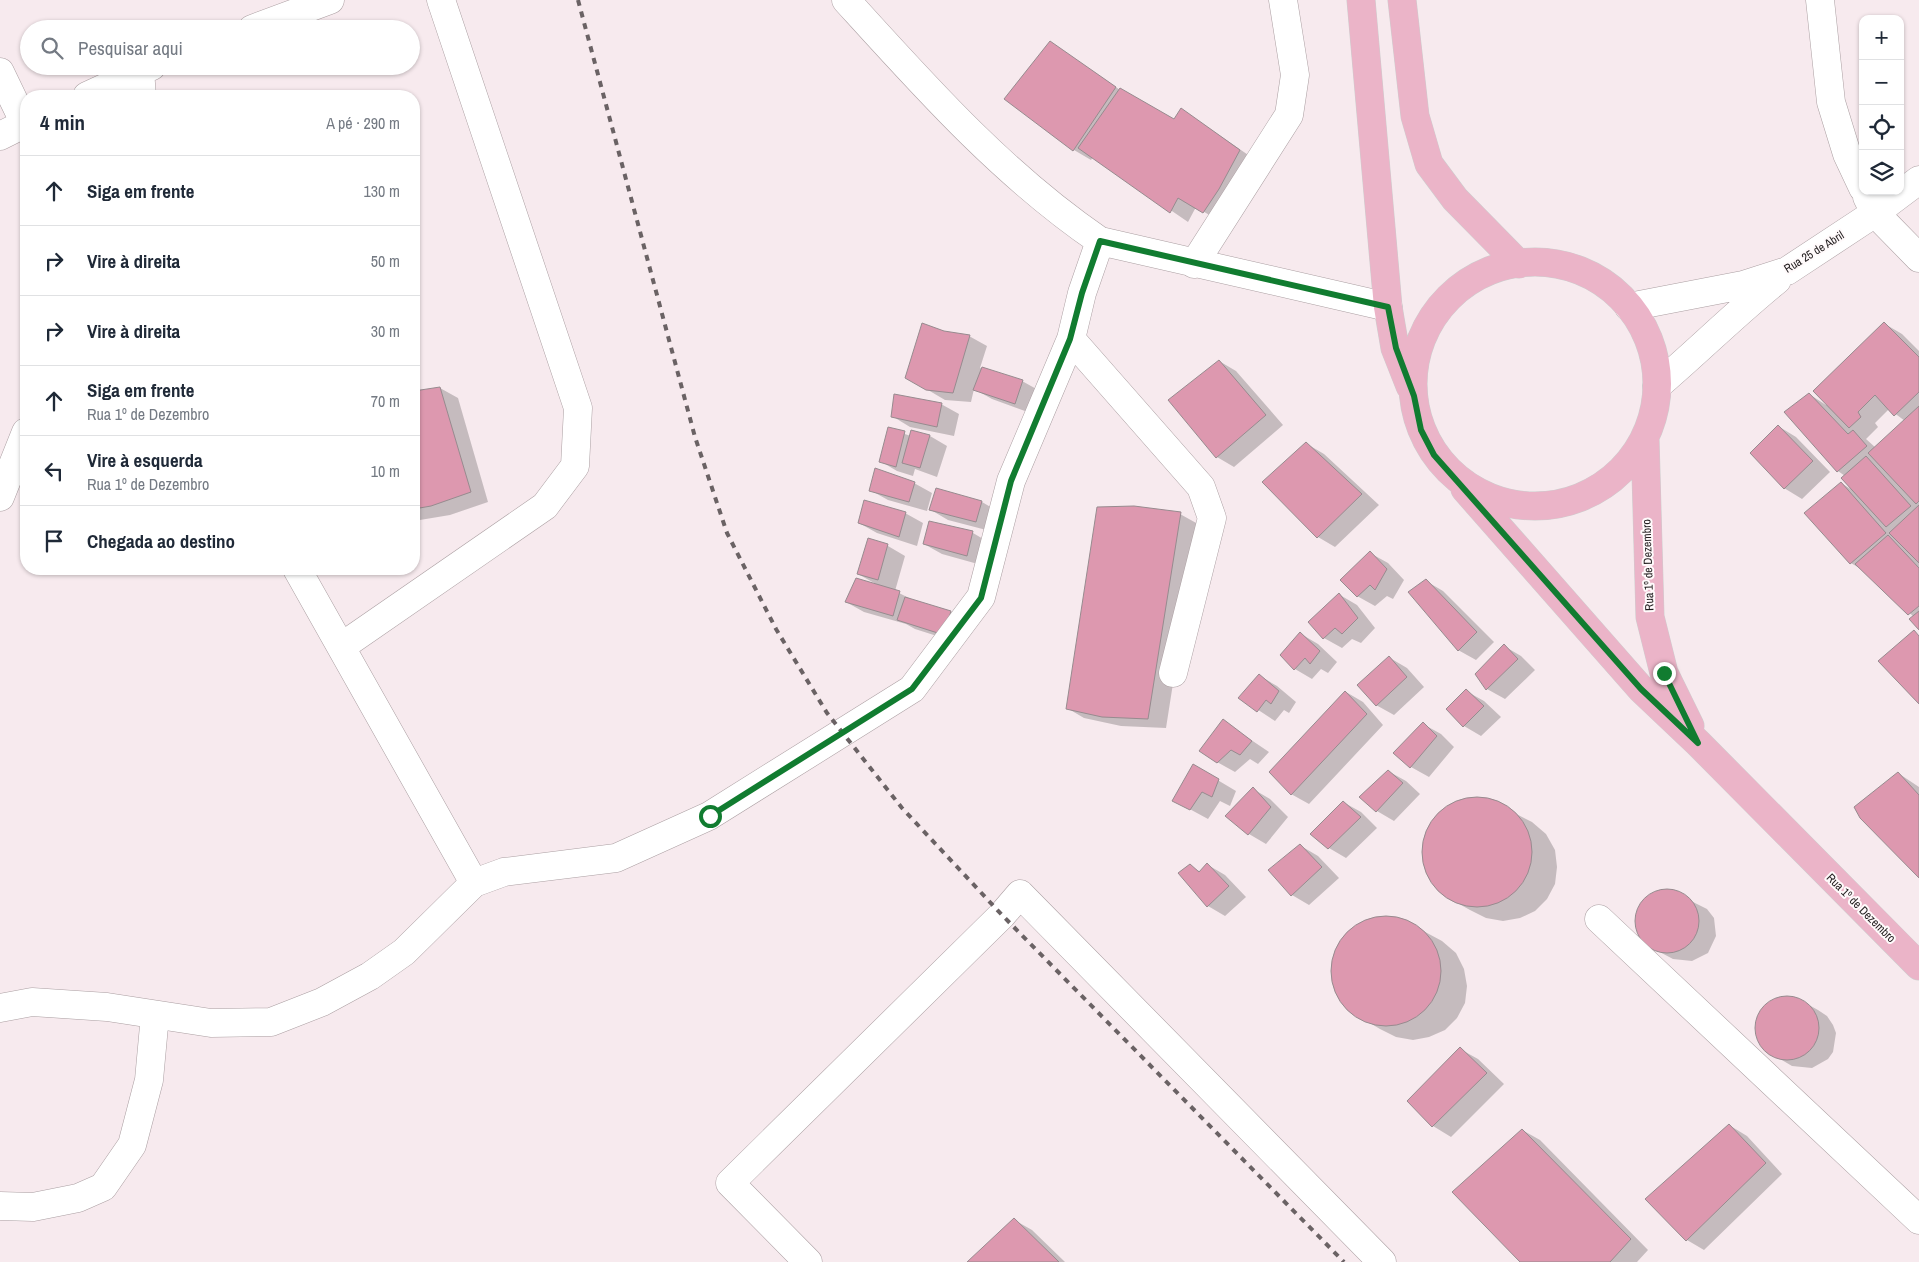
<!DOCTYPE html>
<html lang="pt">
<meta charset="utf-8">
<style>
:root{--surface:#fff;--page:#f2f2f3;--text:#1f2937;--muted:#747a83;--line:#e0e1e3}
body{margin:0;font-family:"Archivo Narrow",sans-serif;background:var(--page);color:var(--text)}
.controls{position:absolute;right:15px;top:15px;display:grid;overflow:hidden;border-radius:10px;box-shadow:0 1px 4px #0004}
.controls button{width:45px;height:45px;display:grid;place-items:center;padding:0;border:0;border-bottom:1px solid var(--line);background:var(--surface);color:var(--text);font:25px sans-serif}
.stop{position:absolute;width:15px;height:15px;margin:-11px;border:4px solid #117c30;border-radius:50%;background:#fff}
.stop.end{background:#117c30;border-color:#fff;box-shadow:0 1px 5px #0008}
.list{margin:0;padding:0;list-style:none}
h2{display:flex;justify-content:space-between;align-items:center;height:65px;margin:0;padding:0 20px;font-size:21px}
h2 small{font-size:16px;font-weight:400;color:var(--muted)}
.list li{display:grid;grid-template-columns:32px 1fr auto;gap:15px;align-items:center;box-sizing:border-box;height:70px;padding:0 20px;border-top:1px solid var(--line)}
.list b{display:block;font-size:19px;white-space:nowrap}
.list p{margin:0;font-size:16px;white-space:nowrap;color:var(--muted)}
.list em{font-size:16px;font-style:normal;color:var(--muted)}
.icon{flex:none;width:28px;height:28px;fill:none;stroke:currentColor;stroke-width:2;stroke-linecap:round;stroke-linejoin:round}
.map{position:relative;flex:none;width:1919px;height:1262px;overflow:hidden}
.search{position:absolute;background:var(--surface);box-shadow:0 1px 4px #0004;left:20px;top:20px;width:400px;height:55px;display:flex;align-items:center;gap:12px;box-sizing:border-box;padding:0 18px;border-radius:28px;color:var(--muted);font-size:19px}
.panel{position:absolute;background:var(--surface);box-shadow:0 1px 4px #0004;left:20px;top:90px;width:400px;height:485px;border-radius:20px}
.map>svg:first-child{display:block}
.shadow{fill:#0003;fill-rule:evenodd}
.building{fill:#dd98af;stroke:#978b8f}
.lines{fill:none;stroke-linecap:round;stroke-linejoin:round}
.minor-casing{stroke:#ab9fa2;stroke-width:29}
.major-casing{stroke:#cecdce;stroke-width:29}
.minor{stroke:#fff;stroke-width:28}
.major{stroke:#ebb4c8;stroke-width:28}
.rail{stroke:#6a6264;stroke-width:4;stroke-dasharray:6 6;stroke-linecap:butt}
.route{stroke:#117c30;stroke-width:6}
.labels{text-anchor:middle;stroke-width:4;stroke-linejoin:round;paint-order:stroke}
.street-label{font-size:12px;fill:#211d1e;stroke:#fffafb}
</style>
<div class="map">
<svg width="1919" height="1262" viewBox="0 0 1919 1262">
<rect width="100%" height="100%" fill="#f7eaee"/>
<!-- shadow -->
<path class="shadow" d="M1050,42L1123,92L1175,121L1181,109L1257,161L1221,222L1196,207L1188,222L1093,157L1091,160L1074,150L1005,99Z
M1885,324L1902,334L1919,351V628L1914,617L1864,571L1851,563L1841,483L1854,491L1845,476L1838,471L1786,412L1809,394L1826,405ZM1889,409L1905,421L1876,448L1866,439L1878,427L1875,423Z
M944,332L969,336L987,346L980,368L1022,381L1040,391L1033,414L992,399L974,389L971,402L945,400L906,377Z
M1219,361L1236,371L1283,425L1234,467L1217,457Z
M440,388L458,398L488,502L450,515L414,521V393Z
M941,404L959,414L954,436L910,427L892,416Z
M1778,426L1796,437L1830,472L1802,499L1784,488Z
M889,429L911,436H930L947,446L937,477L915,469L913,476L897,471L880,461Z
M1307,444L1324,454L1379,505L1335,547L1318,537Z
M914,483L932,493L927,511L888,500L870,490Z
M937,490L982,502L999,512L994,532L948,520L931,510Z
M905,513L923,523L917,546L877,533L859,523Z
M1180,514L1198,524L1166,728L1121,726L1084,718L1067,708Z
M930,522L973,533L990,543L985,566L942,554L924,544Z
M869,539L888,546L905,556L895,591L917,602L950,613L968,623L962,644L915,629L906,624L864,612L846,602L876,584L858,574Z
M1370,553L1388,563L1404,580L1393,599L1387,596L1375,606L1357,596Z
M1426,581L1443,591L1494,642L1476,660L1458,650Z
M1340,595L1357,605L1375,628L1361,643L1352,639L1342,648L1324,638Z
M1301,634L1318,644L1337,662L1328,673L1321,669L1312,679L1295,669Z
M1504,646L1521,656L1535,670L1505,699L1487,689L1476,675Z
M1390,658L1407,668L1424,687L1394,715L1376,705Z
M1260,676L1277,686L1296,702L1289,713L1284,710L1275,721L1240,698Z
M1466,691L1484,701L1501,717L1481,736L1464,726Z
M1346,692L1363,702L1383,725L1309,804L1291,794Z
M1223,721L1269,752L1258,764L1250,759L1235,772L1217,762Z
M1423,724L1441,734L1454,747L1429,777L1411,767Z
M1194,766L1236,791L1230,806L1220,801L1208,819L1173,800Z
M1388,771L1406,781L1420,794L1394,821L1377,811Z
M1898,773L1919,787V876Z
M1253,789L1270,799L1288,817L1266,844L1249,834Z
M1471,799L1489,800L1532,822L1546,834L1555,850L1557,867L1555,884L1547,899L1535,911L1520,918L1503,921L1486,918L1470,910L1443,895L1431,881L1424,864L1423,847L1428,829L1439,814L1453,803Z
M1343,802L1361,812L1377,828L1346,858L1329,848Z
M1301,846L1318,856L1339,878L1309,905L1292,895L1270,871Z
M1208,865L1225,875L1246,897L1225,916L1208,906L1190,866L1201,872Z
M1669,890L1707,909L1714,918L1716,936L1708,953L1692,961L1673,959L1654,949L1645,943L1636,924L1637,913L1642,904L1659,891Z
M1380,917L1399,918L1442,941L1456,953L1464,969L1467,986L1465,1003L1457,1018L1445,1030L1429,1037L1413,1040L1396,1037L1380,1029L1353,1013L1341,1000L1334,983L1332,965L1337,947L1348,933L1363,922Z
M1789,997L1800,1000L1818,1010L1827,1016L1833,1025L1836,1033L1833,1052L1828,1059L1812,1068L1792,1066L1765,1050L1756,1030L1757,1020L1761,1010L1769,1003Z
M1460,1049L1478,1059L1504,1084L1451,1137L1433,1126L1409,1101Z
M1729,1125L1747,1136L1782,1174L1704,1250L1687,1240Z
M1522,1130L1540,1140L1648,1250L1637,1262H1522Z
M1014,1220L1032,1230L1065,1262H969Z"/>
<!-- building -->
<path class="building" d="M1050,41L1116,87L1073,151L1004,99Z
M1120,88L1174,119L1181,108L1240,150L1219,189L1203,213L1178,198L1170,213L1078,148Z
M1884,322L1919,357V392L1894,416L1875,395L1858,412L1861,417L1849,428L1813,391Z
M922,323L944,331L970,335L953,393L926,390L905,378Z
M1219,360L1266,415L1216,458L1168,400Z
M982,367L1023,380L1015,404L973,390Z
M440,387L471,492L431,506L414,509V391Z
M1809,393L1848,434L1853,430L1867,446L1837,472L1784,412Z
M894,394L942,403L937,427L891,417Z
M1919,406V501L1916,504L1868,453Z
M1778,425L1813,461L1784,489L1750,453Z
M888,427L905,431L896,467L879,462Z
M911,430L930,435L920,468L902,463Z
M1306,442L1362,494L1317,538L1262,482Z
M1866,456L1911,506L1886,527L1841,478Z
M875,468L915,482L909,502L869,491Z
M1841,482L1886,533L1850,564L1804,513Z
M936,488L982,501L976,522L929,510Z
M864,500L906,512L899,537L858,523Z
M1919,505V563L1889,533Z
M1134,506L1181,512L1148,719L1102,717L1066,709L1097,507Z
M929,521L973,531L967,556L923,544Z
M1888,535L1919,568V606L1908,615L1855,564Z
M868,538L888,544L878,580L857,574Z
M1370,551L1387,569L1375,590L1370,585L1357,597L1340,580Z
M856,578L900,591L893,616L845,602Z
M1426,579L1477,632L1458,651L1408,592Z
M1339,593L1358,618L1342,634L1335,628L1323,639L1308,622Z
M905,597L951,611L944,635L897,620Z
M1919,611V630L1909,619Z
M1914,630L1919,636V704L1878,661Z
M1300,632L1320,651L1310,664L1305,658L1294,670L1280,655Z
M1504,644L1518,659L1486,690L1475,674Z
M1389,656L1407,677L1376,706L1357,685Z
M1259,674L1279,691L1271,704L1266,700L1257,712L1238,698Z
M1466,689L1484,706L1463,727L1446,709Z
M1345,691L1367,714L1291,795L1269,772Z
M1223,719L1252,741L1240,755L1231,750L1217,763L1199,751Z
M1423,722L1437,736L1410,768L1393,753Z
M1193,764L1219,779L1212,797L1202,792L1190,810L1172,801Z
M1388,770L1403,783L1376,812L1359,797Z
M1898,772L1919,795V878L1860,818L1854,807Z
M1253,787L1271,807L1248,835L1225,816Z
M1422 852a55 55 0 1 1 110 0a55 55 0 1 1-110 0Z
M1343,801L1361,817L1328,849L1310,834Z
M1300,844L1322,867L1291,896L1268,870Z
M1207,863L1229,886L1207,907L1178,873L1190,864L1199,872Z
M1635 921a32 32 0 1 1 64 0a32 32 0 1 1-64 0Z
M1331 971a55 55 0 1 1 110 0a55 55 0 1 1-110 0Z
M1755 1028a32 32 0 1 1 64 0a32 32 0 1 1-64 0Z
M1460,1047L1487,1073L1432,1127L1407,1101Z
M1729,1124L1766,1163L1686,1241L1645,1199Z
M1522,1129L1631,1239L1610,1262H1520L1452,1192Z
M1014,1218L1059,1262H967Z"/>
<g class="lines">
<defs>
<path id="minor" d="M846,0C925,87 1003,175 1100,241L1388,307
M1820,0L1831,102L1847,154L1863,188
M252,29L330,0
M140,71L142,96
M0,72L26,126
M87,96L152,66
M0,136L26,123
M1867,197L1875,213L1919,258
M1194,264L1289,115L1295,75L1283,0
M1629,307L1743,285L1787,271L1875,213L1919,180
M1071,339L1201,487L1212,518L1173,673
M1657,386C1698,351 1735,314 1777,280
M0,497L26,432
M297,569L474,883L504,872L616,858L709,816L912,689L981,597L1011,481L1071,339L1082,293L1100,241
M341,647L545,506L575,466L578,408L441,0
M1599,919L1919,1220
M0,1008L32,1002L107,1007L211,1023L271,1022L322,1002L370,976L404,952L474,883
M0,1206L33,1207L78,1198L103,1187L132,1145L149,1080L155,1015
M808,1262L730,1183L1002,915L1020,894L1382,1262"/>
<path id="major" d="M1361,0L1388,307L1395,348L1410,386
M1402,0L1415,116L1429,164L1455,199L1519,264
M1413 384a122 122 0 1 1 244 0a122 122 0 1 1-244 0Z
M1645,438L1650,617L1664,673L1690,726
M1465,489L1641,689L1698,743L1919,966"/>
</defs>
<!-- minor casing -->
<use href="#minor" class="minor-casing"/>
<!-- major casing -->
<use href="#major" class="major-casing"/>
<!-- minor -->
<use href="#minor" class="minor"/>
<!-- major -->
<use href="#major" class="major"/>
<!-- rail -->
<path class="rail" d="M578,0L695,437L727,533L776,629L827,713L902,808L1002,915L1344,1262"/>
</g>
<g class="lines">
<!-- route -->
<path class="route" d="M710,816L912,689L981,598L1011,481L1070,339L1082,293L1100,241L1388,307L1396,348L1414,396L1421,430L1434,455L1641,689L1698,743L1664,673"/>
</g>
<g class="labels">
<!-- street labels -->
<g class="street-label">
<text transform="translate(1814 252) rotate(-32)" y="4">Rua 25 de Abril</text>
<text transform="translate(1648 565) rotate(-92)" y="4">Rua 1º de Dezembro</text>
<text transform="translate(1861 908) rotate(45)" y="4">Rua 1º de Dezembro</text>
</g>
</g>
</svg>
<div class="controls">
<button>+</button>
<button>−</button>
<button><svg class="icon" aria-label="locate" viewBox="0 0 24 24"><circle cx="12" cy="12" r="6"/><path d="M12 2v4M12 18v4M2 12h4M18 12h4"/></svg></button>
<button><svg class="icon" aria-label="layers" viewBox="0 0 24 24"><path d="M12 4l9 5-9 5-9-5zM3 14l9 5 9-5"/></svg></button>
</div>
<div class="stop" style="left:710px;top:816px"></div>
<div class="stop end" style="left:1664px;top:673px"></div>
<div class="search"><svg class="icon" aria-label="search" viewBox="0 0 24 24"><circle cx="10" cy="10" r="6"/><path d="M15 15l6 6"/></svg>Pesquisar aqui</div>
<section class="panel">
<h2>4 min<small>A pé · 290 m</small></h2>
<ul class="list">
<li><svg class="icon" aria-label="ahead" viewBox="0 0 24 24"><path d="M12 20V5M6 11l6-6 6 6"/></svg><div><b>Siga em frente</b></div><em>130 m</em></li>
<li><svg class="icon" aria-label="right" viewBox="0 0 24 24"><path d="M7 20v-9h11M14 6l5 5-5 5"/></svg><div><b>Vire à direita</b></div><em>50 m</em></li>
<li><svg class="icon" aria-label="right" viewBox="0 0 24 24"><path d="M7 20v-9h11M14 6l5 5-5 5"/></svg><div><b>Vire à direita</b></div><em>30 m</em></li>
<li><svg class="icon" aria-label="ahead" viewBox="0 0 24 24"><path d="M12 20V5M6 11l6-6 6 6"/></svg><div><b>Siga em frente</b><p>Rua 1º de Dezembro</p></div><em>70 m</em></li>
<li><svg class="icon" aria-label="left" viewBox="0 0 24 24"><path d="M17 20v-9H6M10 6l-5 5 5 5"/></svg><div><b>Vire à esquerda</b><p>Rua 1º de Dezembro</p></div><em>10 m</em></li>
<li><svg class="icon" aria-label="arrive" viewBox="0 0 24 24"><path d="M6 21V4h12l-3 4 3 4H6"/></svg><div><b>Chegada ao destino</b></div></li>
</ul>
</section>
</div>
